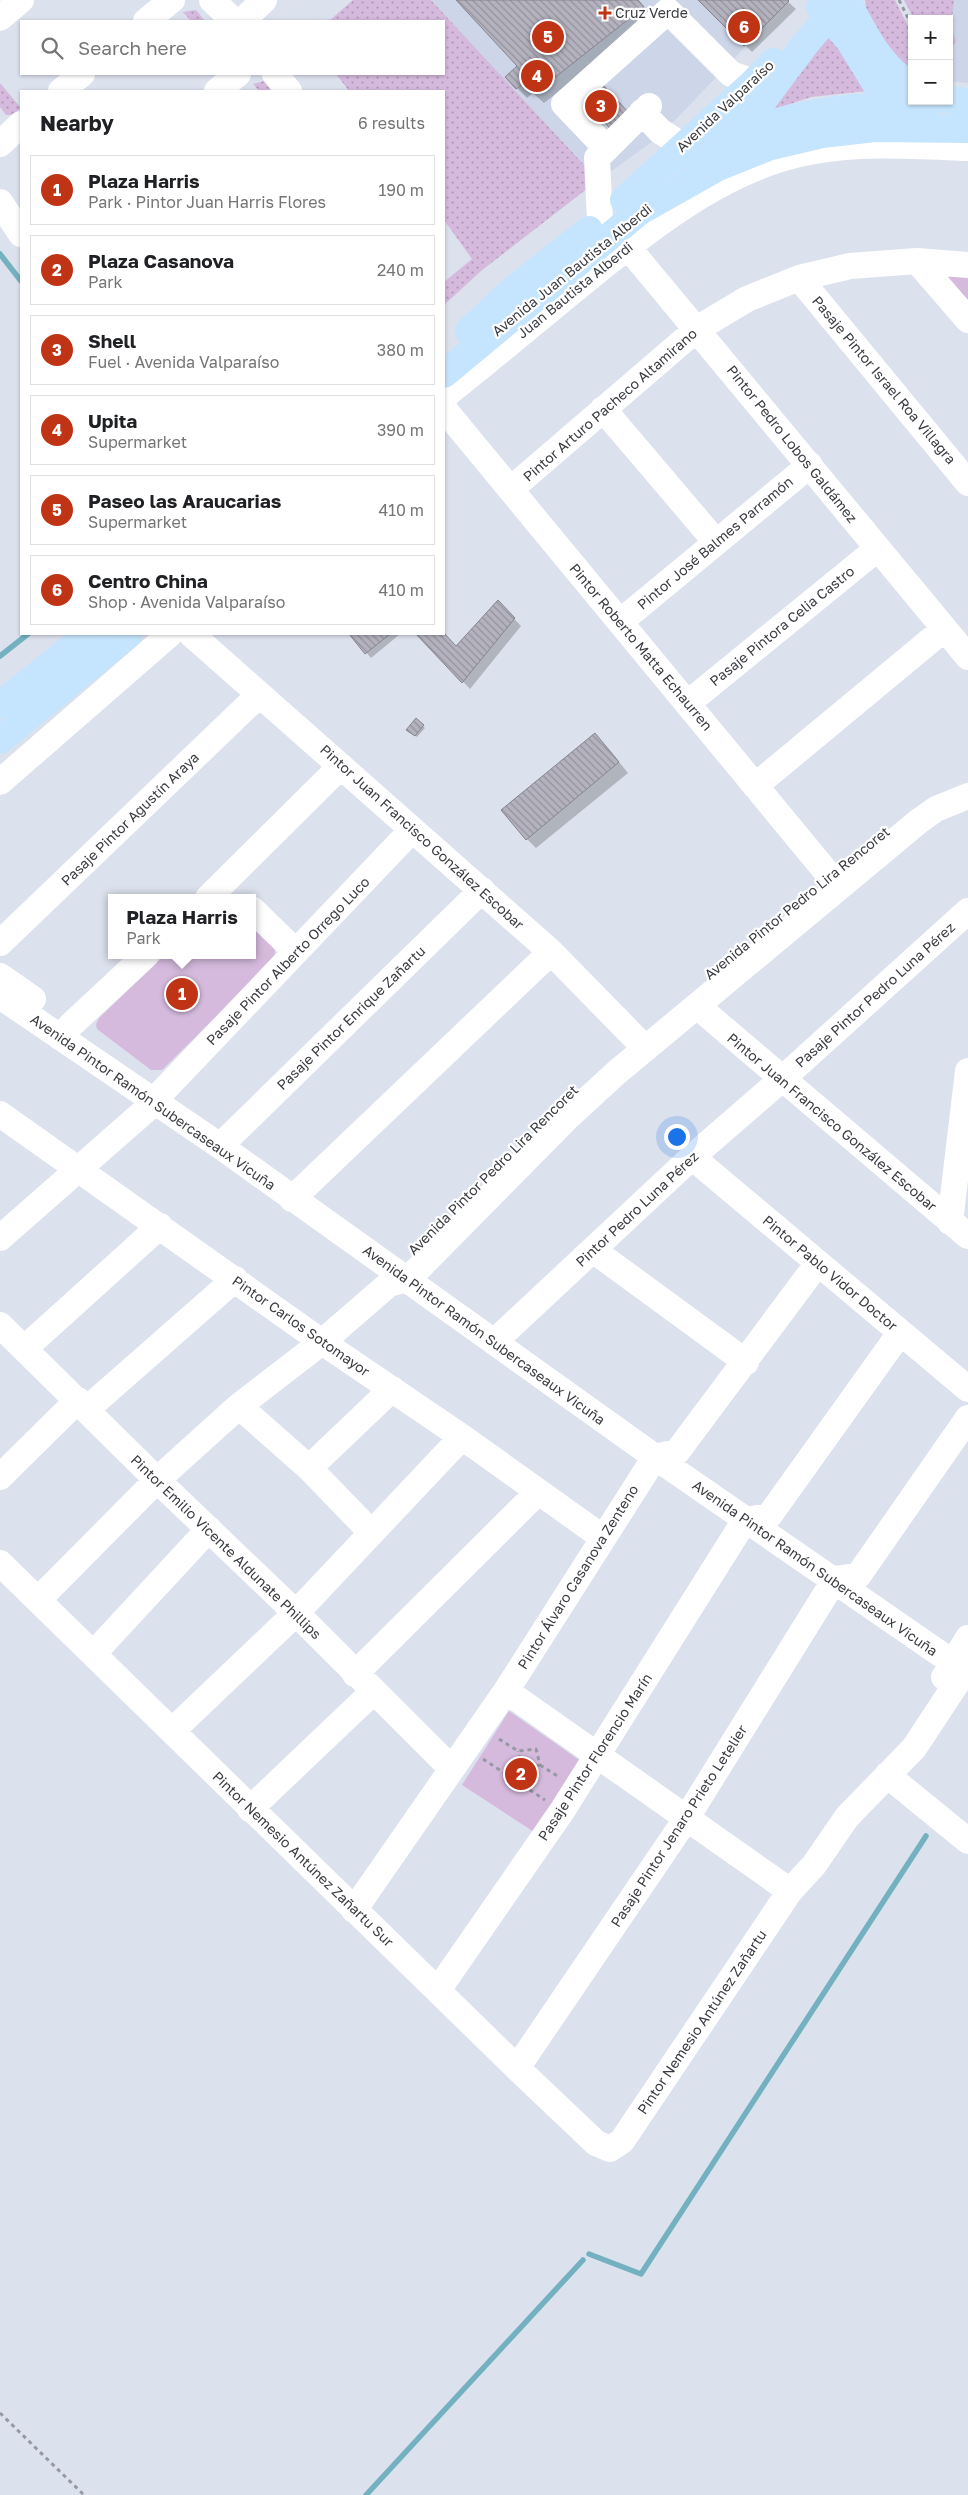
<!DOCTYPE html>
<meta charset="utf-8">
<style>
:root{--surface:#fff;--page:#f2f2f2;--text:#202124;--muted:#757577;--line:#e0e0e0;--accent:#bf3415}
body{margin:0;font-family:"Golos Text",sans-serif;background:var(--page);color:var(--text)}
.controls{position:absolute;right:15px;top:15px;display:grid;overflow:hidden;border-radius:0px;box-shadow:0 1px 4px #0004}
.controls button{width:45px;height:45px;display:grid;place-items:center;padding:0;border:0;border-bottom:1px solid var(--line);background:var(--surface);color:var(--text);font:25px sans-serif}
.you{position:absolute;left:676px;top:1136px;width:18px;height:18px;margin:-12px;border:4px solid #fff;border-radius:50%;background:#1a73e8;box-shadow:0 0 0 8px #1a73e833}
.badge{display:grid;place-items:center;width:32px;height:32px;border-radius:50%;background:var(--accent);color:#fff;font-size:16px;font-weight:700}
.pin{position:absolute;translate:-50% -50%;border:2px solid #fff;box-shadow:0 1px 5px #0006}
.popup{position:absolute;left:108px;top:894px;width:148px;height:65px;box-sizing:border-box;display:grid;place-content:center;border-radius:0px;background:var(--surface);filter:drop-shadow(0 1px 4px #0005);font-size:16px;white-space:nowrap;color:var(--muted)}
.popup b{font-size:19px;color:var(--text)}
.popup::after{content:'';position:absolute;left:50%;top:100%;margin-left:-10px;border:10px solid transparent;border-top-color:var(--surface)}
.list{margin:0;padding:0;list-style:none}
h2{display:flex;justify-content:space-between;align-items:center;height:65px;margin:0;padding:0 20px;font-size:21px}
h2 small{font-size:16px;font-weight:400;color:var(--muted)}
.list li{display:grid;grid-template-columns:32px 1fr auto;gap:15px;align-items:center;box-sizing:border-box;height:70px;margin:0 10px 10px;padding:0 10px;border:1px solid var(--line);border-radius:0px}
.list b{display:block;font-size:19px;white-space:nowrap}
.list p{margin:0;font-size:16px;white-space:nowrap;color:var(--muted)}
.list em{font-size:16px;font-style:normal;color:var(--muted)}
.icon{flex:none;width:28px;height:28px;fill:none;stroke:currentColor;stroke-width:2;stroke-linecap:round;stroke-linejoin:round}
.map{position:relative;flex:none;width:968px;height:2495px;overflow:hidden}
.search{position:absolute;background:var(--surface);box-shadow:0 1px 4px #0004;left:20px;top:20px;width:425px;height:55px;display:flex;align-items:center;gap:12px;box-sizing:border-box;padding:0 18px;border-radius:0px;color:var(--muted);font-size:19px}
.panel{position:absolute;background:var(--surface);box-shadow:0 1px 4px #0004;left:20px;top:90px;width:425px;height:545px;border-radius:0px}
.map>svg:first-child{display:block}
.built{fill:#cdd6e8}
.grass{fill:url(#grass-dots)}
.green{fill:#d5bade}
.shadow{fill:#0003}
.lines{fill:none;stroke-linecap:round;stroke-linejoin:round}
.stream{stroke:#74b1c0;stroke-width:5.5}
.building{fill:url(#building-back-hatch);stroke:#868590}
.path{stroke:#9599a2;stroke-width:3;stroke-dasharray:4 4;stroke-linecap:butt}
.minor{stroke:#fff;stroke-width:26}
.major{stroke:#c4e5fd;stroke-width:28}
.poi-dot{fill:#bf3415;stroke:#fff;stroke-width:2}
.labels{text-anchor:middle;stroke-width:4.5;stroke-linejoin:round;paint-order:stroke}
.poi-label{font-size:14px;fill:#3a3c41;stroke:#fff;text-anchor:start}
.street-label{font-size:14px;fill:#3a3c41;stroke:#fff}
</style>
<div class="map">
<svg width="968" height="2495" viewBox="0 0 968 2495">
<defs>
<pattern id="grass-dots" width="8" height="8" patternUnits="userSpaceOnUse" patternTransform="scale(1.25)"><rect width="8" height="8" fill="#d5bade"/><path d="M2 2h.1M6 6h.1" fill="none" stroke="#ae98b6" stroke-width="1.8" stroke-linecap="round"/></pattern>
<pattern id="building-back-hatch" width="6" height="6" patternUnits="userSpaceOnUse" patternTransform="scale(1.25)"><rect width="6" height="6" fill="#b3b2be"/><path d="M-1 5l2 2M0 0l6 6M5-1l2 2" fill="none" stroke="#93929c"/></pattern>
</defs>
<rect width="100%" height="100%" fill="#dbe1ed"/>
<!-- built -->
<path class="built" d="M431,0H788L789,1L660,136L588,188V169Z
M904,0H968V83L949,81V19H914Z"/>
<!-- grass -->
<path class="grass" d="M353,0H431L588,169V188L481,271L444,305V282L472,259L444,220V91H349L336,74H444V21H329Z
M865,0H895L912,34V78L895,65L867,15Z
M904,0H954L951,27L956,41L949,55V19H914Z
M196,10L205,21H191L183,12Z
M824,34L840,36L867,91L811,97L749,118Z
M264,81L272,91H259L253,84Z
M0,83L21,108L12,115H6L0,107Z"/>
<!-- green -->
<path class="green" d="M934,270L968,273V308Z
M252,919C263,931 281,943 273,960L162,1070H151L97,1029L96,1024L99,1018L165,955H252Z
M509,1711L582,1762L534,1832L462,1785Z"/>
<!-- shadow -->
<path class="shadow" d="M458,0H638L653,17L544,103L533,93L527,98L517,88L519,67Z
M700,0H786L796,9L752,52Z
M498,602L521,626L470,689L418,634H443L456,648Z
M351,634H400L371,658Z
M416,720L425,728L417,737L408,730Z
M605,745L628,773L536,848L527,839Z"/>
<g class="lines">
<!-- stream -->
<path class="stream" d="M0,254L21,281
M0,656L28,634
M589,2254L641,2274L926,1836
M366,2495L583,2260"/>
</g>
<!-- building -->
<path class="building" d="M456,0H638L644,7L534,94L523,84L516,89L505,77L517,66Z
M698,0H788L789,1L744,46Z
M603,85L631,115L613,132L586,101Z
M498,600L515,618L462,683L416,634L444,633L456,646Z
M349,634H390L365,654Z
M416,718L424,725L415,736L406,730Z
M595,733L619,762L526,840L501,810Z"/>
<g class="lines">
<!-- path -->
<path class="path" d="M899,0L912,26
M499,1739L518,1751L536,1749L540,1765L522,1771L518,1751
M483,1759L545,1800
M540,1765L559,1777
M516,1780L522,1771
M0,2413L84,2495"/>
<!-- minor -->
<path class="minor" d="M212,0L234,21
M0,18L21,0
M146,21L172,0
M242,21L264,0
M275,74L289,91
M61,91L82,74
M217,91L238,74
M642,112L660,131L683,146
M0,144L21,124
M606,148L564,104L668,11L731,74L754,82
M0,202L21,234
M600,221L597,158L649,106
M617,234L968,657
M917,261L968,320
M799,278L968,483
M444,400L447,394C499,353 549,310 600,269C662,220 729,167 809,152C862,142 915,146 968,148
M444,409L838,886
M603,409L716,542
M511,489L697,329L747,299L799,278L850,266L917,261L968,265
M620,622L810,465
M191,634L551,952L645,1048
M688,703L877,549
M0,782L170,634
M755,786L943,630
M208,898L341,766
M252,909L296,952
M0,943L259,695
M0,976L33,999
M0,996L220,1146L655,1457L968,1673
M697,1006L968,1236
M61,1038L71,1025L146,955
M0,1114L322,1342L462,1437L602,1537
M220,1146L482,890
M692,1157L968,1389
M292,1199L551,952
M950,1222L968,1071
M0,1238L155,1102L163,1091L412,830
M593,1250L746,1362
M0,1325L157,1480L296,1613L452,1769
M494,1342L692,1157L782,1079L968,911
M25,1348L160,1226
M239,1406L309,1468L371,1532
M87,1409L235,1279
M309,1468L392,1389
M0,1477L78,1400
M0,1563L517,2068L596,2143L610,2149L622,2141L790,1891L814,1865L847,1817L914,1748L968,1666
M39,1599L157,1480L239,1406L322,1342L389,1284L407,1279L418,1269L566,1119L616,1073L919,821L936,809L968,796
M94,1653L209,1529
M355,1674L538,1492
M944,1677L968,1638
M506,1691L790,1891
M172,1731L296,1613L462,1437
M887,1775L968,1841
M250,1809L373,1692
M354,1910L506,1691L655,1457L677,1452L818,1263
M438,1990L562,1811L745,1520L769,1516L900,1333
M517,2068L686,1819L835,1579L858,1576L968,1418"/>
<!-- major -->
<path class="major" d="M846,0C864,32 878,66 912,86
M820,7L849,40L889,105
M949,100L968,102
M734,139L806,43L830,15L837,0
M684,165C701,155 719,143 737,135C799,110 870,106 935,101
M624,200L754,82L773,62
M469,331L514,289L589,230
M444,374L640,211L718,167L771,146L822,134L875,128L968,129
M0,705L89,634
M0,740L129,634"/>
</g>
<!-- markers -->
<path class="poi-dot" d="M602.5 5.5h5v5h5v5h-5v5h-5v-5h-5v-5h5z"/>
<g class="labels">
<!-- poi labels -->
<g class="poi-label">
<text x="615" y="18">Cruz Verde</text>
</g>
<!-- street labels -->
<g class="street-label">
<text transform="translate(725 106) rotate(-43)" y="5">Avenida Valparaíso</text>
<text transform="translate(572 270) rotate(-39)" y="5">Avenida Juan Bautista Alberdi</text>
<text transform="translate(575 290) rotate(-39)" y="5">Juan Bautista Alberdi</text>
<text transform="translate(884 380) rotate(50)" y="5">Pasaje Pintor Israel Roa Villagra</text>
<text transform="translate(610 405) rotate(-41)" y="5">Pintor Arturo Pacheco Altamirano</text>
<text transform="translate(792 444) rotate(51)" y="5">Pintor Pedro Lobos Galdámez</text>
<text transform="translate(715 543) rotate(-40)" y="5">Pintor José Balmes Parramón</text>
<text transform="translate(782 626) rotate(-39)" y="5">Pasaje Pintora Celia Castro</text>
<text transform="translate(641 647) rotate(50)" y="5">Pintor Roberto Matta Echaurren</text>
<text transform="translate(130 819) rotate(-44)" y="5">Pasaje Pintor Agustín Araya</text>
<text transform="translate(422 837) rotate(42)" y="5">Pintor Juan Francisco González Escobar</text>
<text transform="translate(797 903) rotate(-39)" y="5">Avenida Pintor Pedro Lira Rencoret</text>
<text transform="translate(288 961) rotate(-46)" y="5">Pasaje Pintor Alberto Orrego Luco</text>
<text transform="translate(875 995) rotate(-42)" y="5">Pasaje Pintor Pedro Luna Pérez</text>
<text transform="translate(351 1018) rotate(-44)" y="5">Pasaje Pintor Enrique Zañartu</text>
<text transform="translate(153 1102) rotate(35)" y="5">Avenida Pintor Ramón Subercaseaux Vicuña</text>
<text transform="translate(832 1122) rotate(40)" y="5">Pintor Juan Francisco González Escobar</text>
<text transform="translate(493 1170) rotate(-45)" y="5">Avenida Pintor Pedro Lira Rencoret</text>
<text transform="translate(637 1209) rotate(-43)" y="5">Pintor Pedro Luna Pérez</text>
<text transform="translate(830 1273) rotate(40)" y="5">Pintor Pablo Vidor Doctor</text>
<text transform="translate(301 1326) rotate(35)" y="5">Pintor Carlos Sotomayor</text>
<text transform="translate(484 1335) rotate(36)" y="5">Avenida Pintor Ramón Subercaseaux Vicuña</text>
<text transform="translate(226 1547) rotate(44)" y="5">Pintor Emilio Vicente Aldunate Phillips</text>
<text transform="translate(815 1568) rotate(35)" y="5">Avenida Pintor Ramón Subercaseaux Vicuña</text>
<text transform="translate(578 1577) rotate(-58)" y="5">Pintor Álvaro Casanova Zenteno</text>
<text transform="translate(595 1757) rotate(-57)" y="5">Pasaje Pintor Florencio Marín</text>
<text transform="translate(679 1826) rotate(-57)" y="5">Pasaje Pintor Jenaro Prieto Letelier</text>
<text transform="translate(303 1859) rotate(44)" y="5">Pintor Nemesio Antúnez Zañartu Sur</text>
<text transform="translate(702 2022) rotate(-56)" y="5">Pintor Nemesio Antúnez Zañartu</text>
</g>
</g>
</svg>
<div class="controls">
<button>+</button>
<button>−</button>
</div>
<div class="you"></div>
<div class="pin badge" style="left:182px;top:994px">1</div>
<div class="popup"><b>Plaza Harris</b>Park</div>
<div class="pin badge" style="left:521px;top:1774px">2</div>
<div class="pin badge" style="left:601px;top:106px">3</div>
<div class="pin badge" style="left:537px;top:76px">4</div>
<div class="pin badge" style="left:548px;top:37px">5</div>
<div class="pin badge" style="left:744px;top:27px">6</div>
<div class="search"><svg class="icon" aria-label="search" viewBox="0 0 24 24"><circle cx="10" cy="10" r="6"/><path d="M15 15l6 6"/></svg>Search here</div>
<section class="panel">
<h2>Nearby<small>6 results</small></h2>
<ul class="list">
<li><span class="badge">1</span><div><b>Plaza Harris</b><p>Park · Pintor Juan Harris Flores</p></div><em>190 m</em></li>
<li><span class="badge">2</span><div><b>Plaza Casanova</b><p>Park</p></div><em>240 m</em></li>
<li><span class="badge">3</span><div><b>Shell</b><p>Fuel · Avenida Valparaíso</p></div><em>380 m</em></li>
<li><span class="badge">4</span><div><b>Upita</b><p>Supermarket</p></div><em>390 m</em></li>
<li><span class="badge">5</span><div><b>Paseo las Araucarias</b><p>Supermarket</p></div><em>410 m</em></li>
<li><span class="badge">6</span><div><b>Centro China</b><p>Shop · Avenida Valparaíso</p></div><em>410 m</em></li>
</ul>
</section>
</div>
